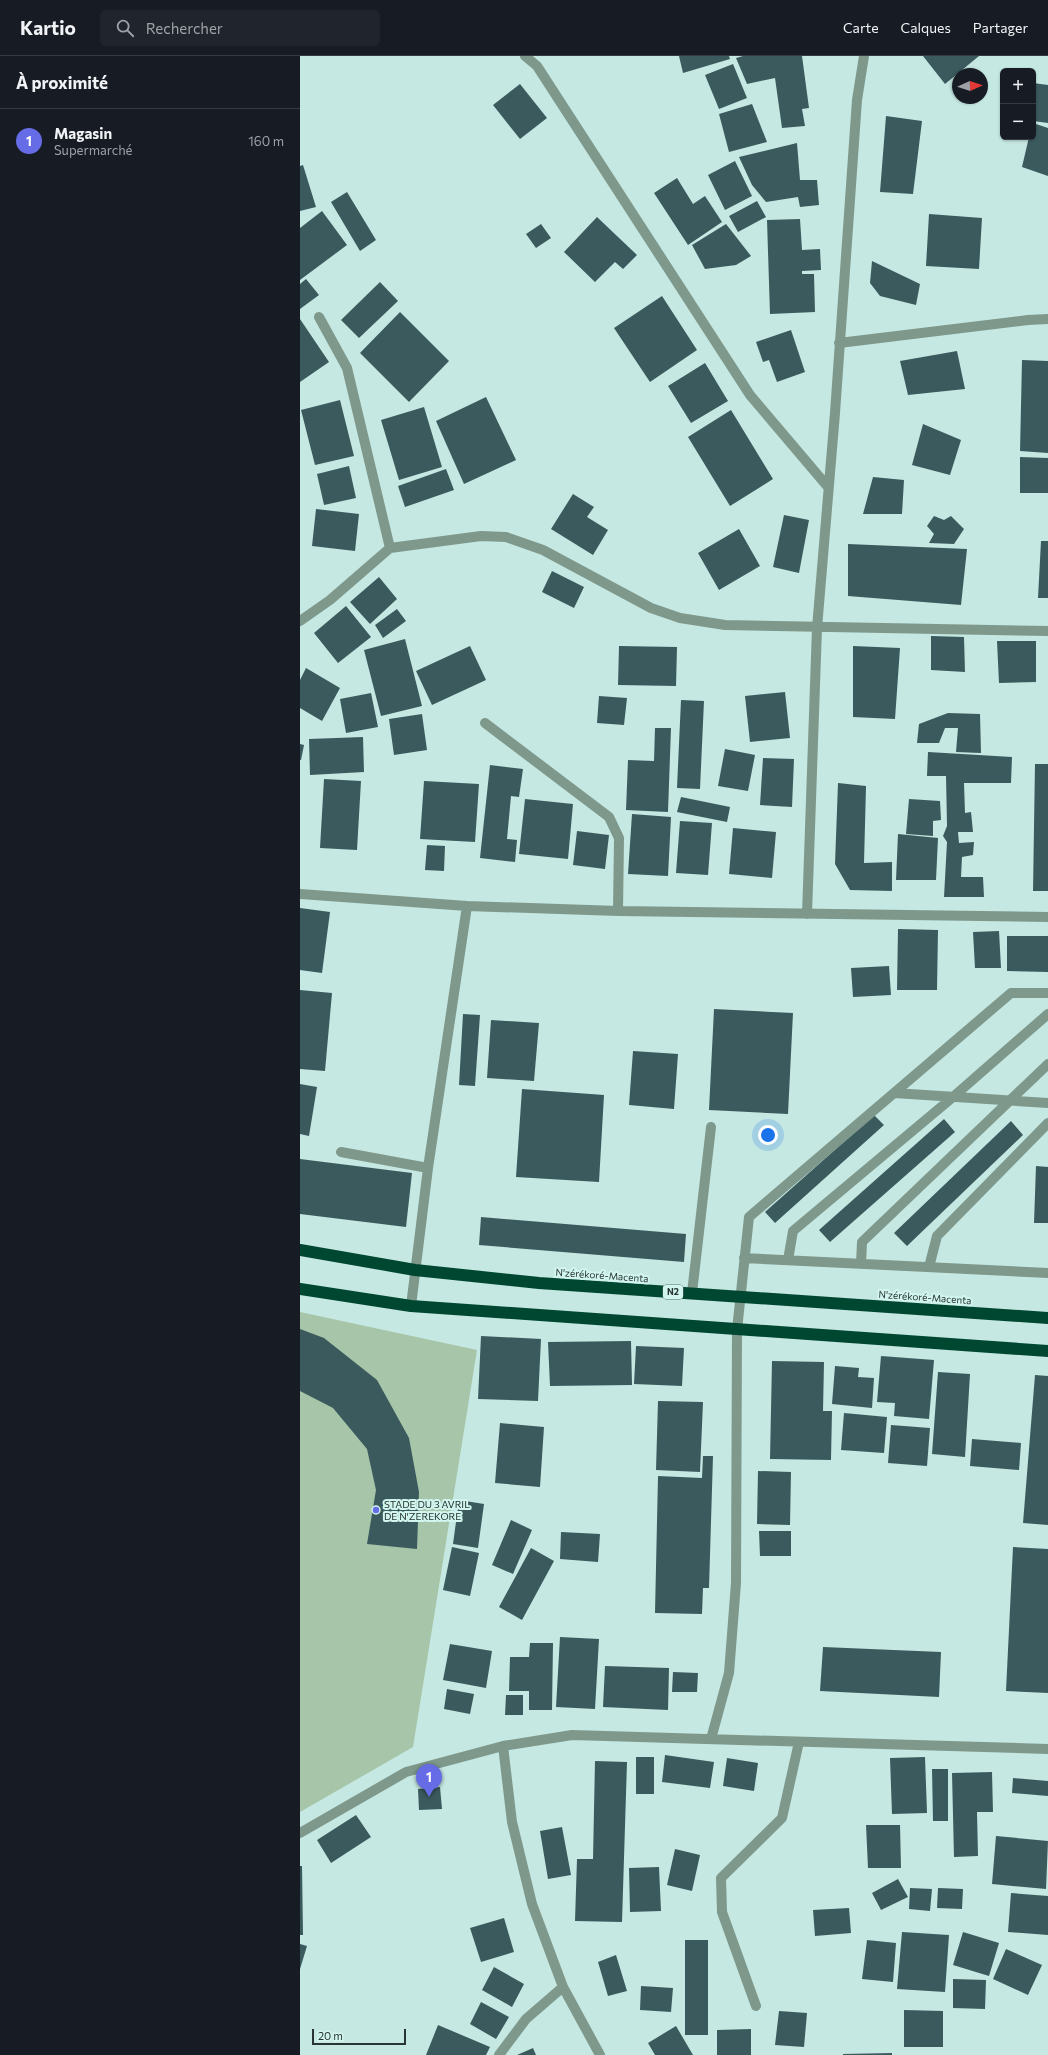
<!DOCTYPE html>
<html lang="fr">
<meta charset="utf-8">
<style>
:root{--surface:#171b24;--page:#20242c;--text:#f1f3f6;--muted:#9ea1a6;--line:#363941;--accent:#666ce5}
body{margin:0;font-family:Commissioner,sans-serif;background:var(--page);color:var(--text)}
.controls{position:absolute;right:12px;top:12px;display:grid;overflow:hidden;border-radius:6px;box-shadow:0 1px 3px #0004}
.controls button{width:36px;height:36px;display:grid;place-items:center;padding:0;border:0;border-bottom:1px solid var(--line);background:var(--surface);color:var(--text);font:20px sans-serif}
.compass{position:absolute;left:652px;top:12px;width:36px;height:36px;border-radius:50%;background:var(--surface);box-shadow:0 1px 3px #0004;rotate:87deg}
.scale{position:absolute;left:12px;bottom:10px;width:94px;box-sizing:border-box;padding-left:4px;border:2px solid #283533;border-top:0;font-size:11px;line-height:14px;white-space:nowrap;color:#283533;-webkit-text-stroke:3px #d2f6ef;paint-order:stroke}
.you{position:absolute;left:468px;top:1079px;width:14px;height:14px;margin:-10px;border:3px solid #fff;border-radius:50%;background:#1a73e8;box-shadow:0 0 0 6px #1a73e833}
.badge{display:grid;place-items:center;width:26px;height:26px;border-radius:50%;background:var(--accent);color:#fff;font-size:13px;font-weight:700}
.pin{position:absolute;translate:-50% -33px;filter:drop-shadow(0 1px 2px #0008)}
.pin::after{content:'';position:absolute;top:21px;width:14px;height:12px;background:inherit;clip-path:polygon(0 0,100% 0,50% 100%)}
.list{margin:0;padding:0;list-style:none}
h2{display:flex;justify-content:space-between;align-items:center;height:52px;margin:0;padding:0 16px;font-size:17px}
h2 small{font-size:13px;font-weight:400;color:var(--muted)}
.list li{display:grid;grid-template-columns:26px 1fr auto;gap:12px;align-items:center;box-sizing:border-box;height:64px;padding:0 16px;border-top:1px solid var(--line)}
.list b{display:block;font-size:15px;white-space:nowrap}
.list p{margin:0;font-size:13px;white-space:nowrap;color:var(--muted)}
.list em{font-size:13px;font-style:normal;color:var(--muted)}
.icon{flex:none;width:22px;height:22px;fill:none;stroke:currentColor;stroke-width:2;stroke-linecap:round;stroke-linejoin:round}
.map{position:relative;flex:none;width:748px;height:1999px;overflow:hidden}
header{display:flex;align-items:center;gap:24px;box-sizing:border-box;height:56px;padding:0 20px;background:var(--surface);border-bottom:1px solid var(--line)}
header strong{font-size:19px}
nav{display:flex;gap:22px;margin-inline-start:auto;font-size:14px}
.search{width:280px;height:36px;background:var(--page);display:flex;align-items:center;gap:10px;box-sizing:border-box;padding:0 14px;border-radius:6px;color:var(--muted);font-size:15px}
main{display:flex}
aside{flex:1;background:var(--surface)}
.map>svg:first-child{display:block}
.green{fill:#a7c5a8}
.building{fill:#3b5a5d}
.lines{fill:none;stroke-linecap:round;stroke-linejoin:round}
.minor{stroke:#7f988c;stroke-width:10}
.highway{stroke:#004731;stroke-width:12}
.poi-dot{fill:#666ce5;stroke:#d2f6ef;stroke-width:1.5}
.labels{text-anchor:middle;stroke-width:4;stroke-linejoin:round;paint-order:stroke}
.shield{fill:#d2f6ef;stroke:#5b6f6b;stroke-width:1}
.shield-label{font-size:9px;font-weight:bold;fill:#283533}
.street-label{font-size:10px;fill:#283533;stroke:#d2f6ef}
.poi-label{font-size:10px;fill:#283533;stroke:#d2f6ef;text-anchor:start}
</style>
<header>
<strong>Kartio</strong>
<div class="search"><svg class="icon" aria-label="search" viewBox="0 0 24 24"><circle cx="10" cy="10" r="6"/><path d="M15 15l6 6"/></svg>Rechercher</div>
<nav><a>Carte</a><a>Calques</a><a>Partager</a></nav>
</header>
<main>
<aside>
<h2>À proximité<small></small></h2>
<ul class="list">
<li><span class="badge">1</span><div><b>Magasin</b><p>Supermarché</p></div><em>160 m</em></li>
</ul>
</aside>
<div class="map">
<svg width="748" height="1999" viewBox="0 0 748 1999">
<rect width="100%" height="100%" fill="#c5e8e2"/>
<!-- green -->
<path class="green" d="M0,1256L177,1294L113,1691L0,1756Z"/>
<!-- building -->
<path class="building" d="M379,0H429L430,3L383,17Z
M443,0H502L509,52L502,53L505,70L482,72L475,22L447,28L436,2Z
M623,0H679L645,28Z
M433,8L447,42L419,53L405,19Z
M733,27L748,29V67L733,65Z
M220,28L247,62L220,83L193,49Z
M452,48L467,86L429,96L419,58Z
M586,60L622,65L613,138L580,136Z
M733,67L748,72V120L722,111L729,81H733Z
M497,87L500,124H517L519,149L500,151L498,141L466,146L452,129L439,101Z
M435,105L452,140L425,154L408,119Z
M3,109L16,151L0,155V110Z
M377,122L393,148L405,140L422,166L388,189L354,137Z
M47,136L76,184L60,195L31,146Z
M457,145L466,161L438,176L429,160Z
M22,155L47,189L0,224V172Z
M629,158L682,162L679,213L626,210Z
M297,161L337,199L323,213L315,206L295,226L264,196Z
M500,163L502,194L520,193L521,214L502,215V218H514L515,256L470,258L467,164Z
M241,168L251,182L236,192L226,178Z
M426,168L451,200L436,209L405,213L392,189Z
M572,205L620,228L616,249L580,240L570,227Z
M6,223L19,239L0,253V228Z
M80,226L98,245L59,282L41,264Z
M362,240L397,294L350,326L314,272Z
M100,256L149,305L109,346L60,297Z
M0,263L29,306L0,326Z
M491,274L505,316L477,326L469,304L463,306L456,286Z
M657,295L665,333L608,339L600,305Z
M722,304L748,305V397L720,395Z
M405,307L428,345L391,367L368,330Z
M186,341L216,404L164,428L136,365Z
M40,344L54,400L15,409L1,354Z
M124,351L142,411L99,424L81,364Z
M431,354L473,423L430,450L388,381Z
M623,368L661,384L650,419L612,409Z
M720,401L748,402V437H720Z
M49,410L56,442L24,449L17,418Z
M146,413L154,434L105,451L98,430Z
M573,421L604,424L602,458H563Z
M273,438L294,451L287,461L308,474L293,499L251,473Z
M16,453L59,458L55,495L12,490Z
M484,459L509,464L499,517L473,511Z
M634,460L644,464L651,460L664,473L654,488L629,487L634,478L627,470Z
M439,473L460,510L419,534L398,497Z
M741,485H748V542H738Z
M548,488L667,493L661,549L548,540Z
M252,515L284,531L274,552L242,536Z
M79,521L97,543L70,568L50,546Z
M46,550L71,581L38,607L14,577Z
M97,553L106,565L83,582L75,569Z
M631,580L664,581L665,616L631,614Z
M105,583L122,650L81,660L64,594Z
M697,585H736V626L699,627Z
M170,590L186,624L132,649L116,615Z
M319,590L377,591L376,630L318,629Z
M553,590L600,592L595,663L553,661Z
M6,612L40,632L22,665L0,652V624Z
M485,636L490,682L450,686L445,640Z
M71,637L78,671L46,677L40,643Z
M299,640L327,642L324,669L297,667Z
M381,644L404,645L400,733L377,732Z
M648,657L680,658L681,697L656,696L658,672H645L639,687H617L619,668Z
M122,658L127,694L94,699L89,663Z
M355,672H371L368,756L326,754L328,704L354,705Z
M63,681L64,716L10,719L9,683Z
M0,688L4,689L1,704H0Z
M425,693L455,699L448,735L418,730Z
M628,696L712,701L711,727H664L665,757L671,756L673,776H658L659,787L674,786L673,799L662,801L661,821H683L684,841H644L647,786L643,780L647,770L646,720H627Z
M463,702L494,703L492,751L460,749Z
M735,708H748V835H733Z
M190,709L223,713L219,741L211,740L207,783L217,784L215,806L180,802Z
M24,723L61,725L57,794L20,792Z
M124,725L179,728L175,786L120,783Z
M538,727L566,730L564,807L592,806V835L550,834L535,808Z
M381,741L430,751L427,766L377,756Z
M225,743L273,748L268,803L219,798Z
M609,743L640,745L641,764L633,765V780L606,778Z
M332,758L371,761L368,820L328,818Z
M380,765L412,767L408,819L376,817Z
M433,772L476,776L472,822L429,818Z
M277,775L309,779L305,813L273,809Z
M598,778L638,782L636,824H596Z
M127,789L145,790L144,815L125,814Z
M0,852L30,856L22,917L0,914Z
M598,873L638,874L637,934H597Z
M699,875L701,912H675L673,876Z
M707,880H748V916L707,915Z
M589,910L591,939L553,941L551,912Z
M0,934L32,937L25,1015L0,1013Z
M414,953L493,957L488,1058L409,1054Z
M163,958L180,959L175,1030L159,1029Z
M191,964L239,967L234,1025L187,1022Z
M333,995L378,998L374,1053L329,1049Z
M0,1028L17,1031L9,1080L0,1078Z
M222,1033L304,1039L299,1126L216,1121Z
M574,1059L584,1069L475,1167L465,1156Z
M644,1063L655,1076L530,1186L519,1174Z
M711,1065L723,1079L607,1190L594,1177Z
M0,1103L112,1117L106,1171L0,1158Z
M736,1110L748,1111V1167H734Z
M181,1161L386,1178L384,1206L179,1189Z
M0,1273L24,1282L77,1324L109,1382L119,1436L117,1493L67,1488L76,1434L67,1393L33,1352L0,1335Z
M181,1280L241,1283L238,1345L178,1343Z
M331,1285L332,1329L250,1330L248,1286Z
M336,1290L384,1292L382,1330L334,1328Z
M581,1300L634,1304L629,1363L594,1360L595,1347L577,1346Z
M472,1305L524,1306L523,1355H532L531,1404L470,1403Z
M535,1310L559,1312L558,1321L574,1322L572,1352L532,1348Z
M638,1316L670,1318L665,1401L632,1398Z
M735,1319L748,1320V1469L723,1467Z
M358,1345L403,1346L400,1416L356,1414Z
M544,1357L587,1361L584,1397L541,1394Z
M200,1367L244,1371L240,1431L195,1427Z
M591,1369L630,1372L627,1410L588,1407Z
M672,1383L721,1387L719,1414L670,1410Z
M403,1400H413L409,1532H403L402,1558L355,1557L358,1420L402,1422Z
M458,1415L491,1416L490,1469L457,1468Z
M159,1444L184,1448L178,1492L153,1488Z
M211,1464L232,1474L213,1518L192,1509Z
M459,1475H491V1500H460Z
M261,1476L300,1478L298,1506L260,1503Z
M152,1491L179,1497L170,1540L143,1534Z
M713,1491L748,1493V1637L706,1635Z
M231,1492L254,1505L222,1564L199,1551Z
M260,1581L299,1583L295,1653L256,1651Z
M230,1587H253L252,1654H229V1635H209L210,1601H229Z
M150,1588L192,1595L186,1632L143,1624Z
M523,1591L641,1596L639,1641L520,1635Z
M305,1610L369,1612L368,1654L303,1651Z
M373,1616L398,1617L397,1636H372Z
M147,1633L174,1638L170,1658L144,1653Z
M206,1639H223V1659H205Z
M365,1699L414,1706L410,1732L362,1726Z
M336,1701H354V1738H336Z
M625,1701L627,1757L592,1758L590,1702Z
M427,1702L458,1707L454,1735L423,1730Z
M295,1705L327,1706L322,1866L275,1865L277,1803H293Z
M632,1713H648V1765H633Z
M692,1716L693,1756H677L678,1800L654,1801L652,1717Z
M713,1722L748,1725V1740L712,1737Z
M140,1731L142,1753L119,1754L118,1733Z
M56,1759L71,1781L31,1807L17,1784Z
M566,1769H600L601,1812H568Z
M262,1771L271,1819L248,1823L240,1775Z
M696,1780L748,1785L746,1833L692,1828Z
M375,1793L400,1799L392,1835L367,1829Z
M0,1810H2L3,1879H0Z
M359,1811L361,1855L330,1856L329,1812Z
M598,1823L608,1841L581,1854L572,1837Z
M610,1832L632,1833L630,1855L609,1853Z
M638,1832L663,1833L662,1853L637,1852Z
M711,1837L748,1840V1879L708,1876Z
M549,1852L551,1877L515,1880L513,1854Z
M204,1862L214,1896L181,1906L170,1872Z
M602,1876L649,1879L645,1936L597,1933Z
M663,1876L699,1887L689,1920L653,1909Z
M385,1884H408V1979H385Z
M567,1884L596,1887L593,1926L562,1923Z
M0,1888L7,1890L0,1913Z
M706,1893L742,1909L728,1939L693,1923Z
M316,1899L327,1935L308,1940L298,1906Z
M194,1911L224,1928L212,1951L182,1934Z
M653,1923L686,1924L685,1953L653,1952Z
M341,1930L373,1932L371,1956L340,1954Z
M181,1946L209,1961L196,1983L170,1968Z
M604,1954L643,1955V1991H604Z
M479,1955L507,1957L504,1991L475,1989Z
M138,1969L190,1991L186,1999H126Z
M376,1970L393,1999H355L348,1987Z
M451,1973V1999H417V1974Z
M233,1992L236,1999H217Z
M592,1997V1999H543V1998Z"/>
<g class="lines">
<!-- minor -->
<path class="minor" d="M225,0L237,10L450,339L528,431
M19,261L47,312L90,492
M539,287L728,264L748,263
M0,565L30,544L90,492L181,480L206,481L243,494L351,552L380,562L425,569L748,575
M185,667L309,761L319,782L318,855
M0,838L167,850L318,855L748,861
M507,858L517,572L535,357L557,44L564,0
M594,1037L748,1047
M41,1096L128,1112
M444,1202L748,1217
M488,1204L493,1175L653,1041L748,958
M561,1208L562,1186L748,1008
M629,1211L637,1180L748,1067
M392,1237L411,1071
M111,1250L128,1112L167,850
M411,1683L429,1617L436,1527L437,1274L449,1161L711,937H748
M203,1690L212,1766L232,1848L263,1931L300,1999
M0,1777L106,1716L203,1690L272,1679L748,1693
M456,1950L422,1856L421,1822L482,1762L499,1686
M199,1999L226,1963L263,1931"/>
<!-- highway -->
<path class="highway" d="M0,1194L115,1214L239,1227L748,1262
M0,1233L111,1250L748,1295"/>
</g>
<!-- markers -->
<circle class="poi-dot" cx="76" cy="1454" r="4"/>
<g class="labels">
<!-- shield labels -->
<rect class="shield" x="363" y="1229" width="20" height="14" rx="3"/>
<g class="shield-label">
<text x="373" y="1239">N2</text>
</g>
<!-- street labels -->
<g class="street-label">
<text transform="translate(302 1219) rotate(4)" y="4">N'zérékoré-Macenta</text>
<text transform="translate(625 1241) rotate(4)" y="4">N'zérékoré-Macenta</text>
</g>
<!-- poi labels -->
<g class="poi-label">
<text x="84" y="1452">STADE DU 3 AVRIL<tspan x="84" dy="12">DE N'ZEREKORE</tspan></text>
</g>
</g>
</svg>
<div class="controls">
<button>+</button>
<button>−</button>
</div>
<svg class="compass" viewBox="-18 -18 36 36"><path d="M0-13l5 13h-10z" fill="#e53935"/><path d="M0 13l5-13h-10z" fill="#9ea1a6"/></svg>
<div class="scale">20 m</div>
<div class="you"></div>
<div class="pin badge" style="left:129px;top:1741px">1</div>
</div>
</main>
